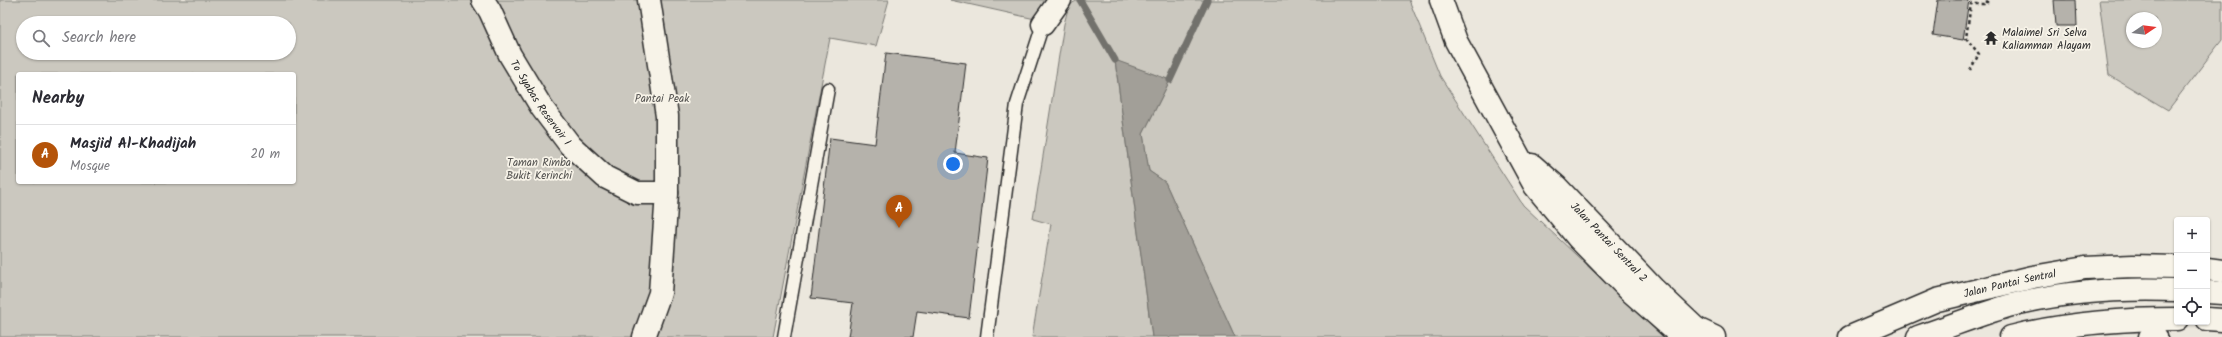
<!DOCTYPE html>
<meta charset="utf-8">
<style>
:root{--surface:#fff;--page:#f7f7f7;--text:#2b2b33;--muted:#7c7c81;--line:#e1e1e2;--accent:#b45309}
body{margin:0;font-family:Kalam,sans-serif;background:var(--page);color:var(--text)}
.controls{position:absolute;right:12px;bottom:12px;display:grid;overflow:hidden;border-radius:4px;box-shadow:0 1px 3px #0004}
.controls button{width:36px;height:36px;display:grid;place-items:center;padding:0;border:0;border-bottom:1px solid var(--line);background:var(--surface);color:var(--text);font:20px sans-serif}
.compass{position:absolute;left:2126px;top:12px;width:36px;height:36px;border-radius:50%;background:var(--surface);box-shadow:0 1px 3px #0004;rotate:77deg}
.you{position:absolute;left:953px;top:164px;width:14px;height:14px;margin:-10px;border:3px solid #fff;border-radius:50%;background:#1a73e8;box-shadow:0 0 0 6px #1a73e833}
.badge{display:grid;place-items:center;width:26px;height:26px;border-radius:50%;background:var(--accent);color:#fff;font-size:13px;font-weight:700}
.pin{position:absolute;translate:-50% -33px;filter:drop-shadow(0 1px 2px #0008)}
.pin::after{content:'';position:absolute;top:21px;width:14px;height:12px;background:inherit;clip-path:polygon(0 0,100% 0,50% 100%)}
.list{margin:0;padding:0;list-style:none}
h2{display:flex;justify-content:space-between;align-items:center;height:52px;margin:0;padding:0 16px;font-size:17px}
h2 small{font-size:13px;font-weight:400;color:var(--muted)}
.list li{display:grid;grid-template-columns:26px 1fr auto;gap:12px;align-items:center;box-sizing:border-box;height:60px;padding:0 16px;border-top:1px solid var(--line)}
.list b{display:block;font-size:15px;white-space:nowrap}
.list p{margin:0;font-size:13px;white-space:nowrap;color:var(--muted)}
.list em{font-size:13px;font-style:normal;color:var(--muted)}
.icon{flex:none;width:22px;height:22px;fill:none;stroke:currentColor;stroke-width:2;stroke-linecap:round;stroke-linejoin:round}
.map{position:relative;flex:none;width:2222px;height:337px;overflow:hidden}
.search{position:absolute;background:var(--surface);box-shadow:0 1px 3px #0004;left:16px;top:16px;width:280px;height:44px;display:flex;align-items:center;gap:10px;box-sizing:border-box;padding:0 14px;border-radius:22px;color:var(--muted);font-size:15px}
.panel{position:absolute;background:var(--surface);box-shadow:0 1px 3px #0004;left:16px;top:72px;width:280px;height:112px;border-radius:4px}
.map>svg:first-child{display:block}
.green{fill:#cbc8bf;stroke:#7b7a75;fill-rule:evenodd}
.water{fill:#a29f98;stroke:#72716c}
.lines{fill:none;stroke-linecap:round;stroke-linejoin:round}
.stream{stroke:#72716c;stroke-width:7}
.building{fill:#b5b2ab;stroke:#2b2b2b}
.service-casing{stroke:#2b2b2b;stroke-width:15}
.minor-casing{stroke:#2b2b2b;stroke-width:25}
.secondary-casing{stroke:#2b2b2b;stroke-width:25}
.motorway-casing{stroke:#2b2b2b;stroke-width:25}
.path{stroke:#2b2b2b;stroke-width:2.5;stroke-dasharray:3 3;stroke-linecap:butt}
.service{stroke:#f7f3e8;stroke-width:12}
.minor{stroke:#f7f3e8;stroke-width:22}
.secondary{stroke:#f7f3e8;stroke-width:22}
.motorway{stroke:#f7f3e8;stroke-width:22}
.labels{text-anchor:middle;stroke-width:3.5;stroke-linejoin:round;paint-order:stroke}
.poi-label{font-size:11px;fill:#2b2b2b;stroke:#f7f3e8;text-anchor:start}
.park-label{font-size:11px;fill:#535250;stroke:#f7f3e8}
.street-label{font-size:11px;fill:#2b2b2b;stroke:#f7f3e8}
</style>
<div class="map">
<svg width="2222" height="337" viewBox="0 0 2222 337">
<rect width="100%" height="100%" fill="#ebe7dd"/>
<filter id="ink" filterUnits="userSpaceOnUse"><feTurbulence type="fractalNoise" baseFrequency=".025" numOctaves="2"/><feDisplacementMap in="SourceGraphic" scale="8" xChannelSelector="R" yChannelSelector="G"/><feConvolveMatrix kernelMatrix="1 2 1 2 8 2 1 2 1" color-interpolation-filters="sRGB"/></filter>
<g filter="url(#ink)">
<!-- green -->
<path class="green" d="M0,0H889L876,46L830,38L773,337H0ZM23,23H289V53H23ZM18,74H294V182H18Z
M950,0H1048L1035,19Z
M1078,0H1409L1440,76L1523,205L1663,337H1235L1165,182L1149,171L1143,134L1170,80L1115,61L1152,337H1032L1051,224L1033,219L1064,24L1069,5Z
M2099,0H2222V40L2168,110L2109,75ZM2132,18H2156V42H2132Z"/>
<!-- water -->
<path class="water" d="M1115,60L1170,80L1143,134L1149,171L1165,182L1235,337H1152Z"/>
<g class="lines">
<!-- stream -->
<path class="stream" d="M1080,0L1115,60
M1170,80L1207,0"/>
</g>
<!-- building -->
<path class="building" d="M1938,0H1969L1963,40L1933,35Z
M2054,0H2076L2077,26H2056Z
M886,53L966,63L955,153L988,158L969,318L917,311L913,337H848L853,303L811,298L830,138L875,144Z"/>
<g class="lines">
<defs>
<path id="service" d="M784,337L828,89
M987,337L1017,104L1043,24"/>
<g id="minor">
<path id="s1" d="M483,0L490,11L510,55L542,108L570,145L605,177L637,193H667"/>
<path d="M1441,0L1456,41L1535,186L1578,238L1630,291L1682,337"/>
<path d="M1043,24L1060,0"/>
<path id="s2" d="M1532,165L1557,187L1654,289L1705,337"/>
<path d="M644,337L660,293L667,193V116L649,0"/>
</g>
<g id="secondary">
<path d="M2207,269L2222,271"/>
<path d="M1697,329L1714,337"/>
<path id="s3" d="M1850,337L1937,300L2033,277L2085,268L2133,266L2177,267"/>
<path d="M2150,337H2156"/>
</g>
<path id="motorway" d="M2207,292L2222,293
M2207,319L2222,320
M1918,337C1948,327 1978,315 2008,306C2062,291 2121,288 2177,290
M2011,337C2066,323 2121,319 2177,319"/>
</defs>
<!-- service casing -->
<use href="#service" class="service-casing"/>
<!-- minor casing -->
<use href="#minor" class="minor-casing"/>
<!-- secondary casing -->
<use href="#secondary" class="secondary-casing"/>
<!-- motorway casing -->
<use href="#motorway" class="motorway-casing"/>
<!-- path -->
<path class="path" d="M1970,70L1979,54L1966,38L1971,4H1987V0"/>
<!-- service -->
<use href="#service" class="service"/>
<!-- minor -->
<use href="#minor" class="minor"/>
<!-- secondary -->
<use href="#secondary" class="secondary"/>
<!-- motorway -->
<use href="#motorway" class="motorway"/>
</g>
</g>
<!-- icons -->
<defs>
<symbol id="temple-bare" viewBox="-9 -9 18 18"><path d="M0-6L5-2H3V0L6.5 2.5H4V6H1.5V3h-3V6H-4V2.5H-6.5L-3 0V-2H-5Z" fill="#2b2b2b" stroke="#f7f3e8" stroke-width="2.5" paint-order="stroke"/></symbol>
</defs>
<g fill-rule="evenodd">
<use href="#temple-bare" x="1981" y="28" width="20" height="20"/>
</g>
<g class="labels">
<!-- poi labels -->
<g class="poi-label">
<text x="2002" y="36">Malaimel Sri Selva<tspan x="2002" dy="13">Kaliamman Alayam</tspan></text>
</g>
<!-- park labels -->
<g class="park-label">
<text x="662" y="102">Pantai Peak</text>
<text x="539" y="166">Taman Rimba<tspan x="539" dy="13">Bukit Kerinchi</tspan></text>
</g>
<!-- street labels -->
<g class="street-label">
<text dy="4" stroke="none"><textPath href="#s1" startOffset="118">To Syabas Reservoir 1</textPath></text>
<text dy="4" stroke="none"><textPath href="#s2" startOffset="109">Jalan Pantai Sentral 2</textPath></text>
<text dy="4" stroke="none"><textPath href="#s3" startOffset="169">Jalan Pantai Sentral</textPath></text>
</g>
</g>
</svg>
<div class="controls">
<button>+</button>
<button>−</button>
<button><svg class="icon" aria-label="locate" viewBox="0 0 24 24"><circle cx="12" cy="12" r="6"/><path d="M12 2v4M12 18v4M2 12h4M18 12h4"/></svg></button>
</div>
<svg class="compass" viewBox="-18 -18 36 36"><path d="M0-13l5 13h-10z" fill="#e53935"/><path d="M0 13l5-13h-10z" fill="#7c7c81"/></svg>
<div class="you"></div>
<div class="pin badge" style="left:899px;top:228px">A</div>
<div class="search"><svg class="icon" aria-label="search" viewBox="0 0 24 24"><circle cx="10" cy="10" r="6"/><path d="M15 15l6 6"/></svg>Search here</div>
<section class="panel">
<h2>Nearby<small></small></h2>
<ul class="list">
<li><span class="badge">A</span><div><b>Masjid Al-Khadijah</b><p>Mosque</p></div><em>20 m</em></li>
</ul>
</section>
</div>
